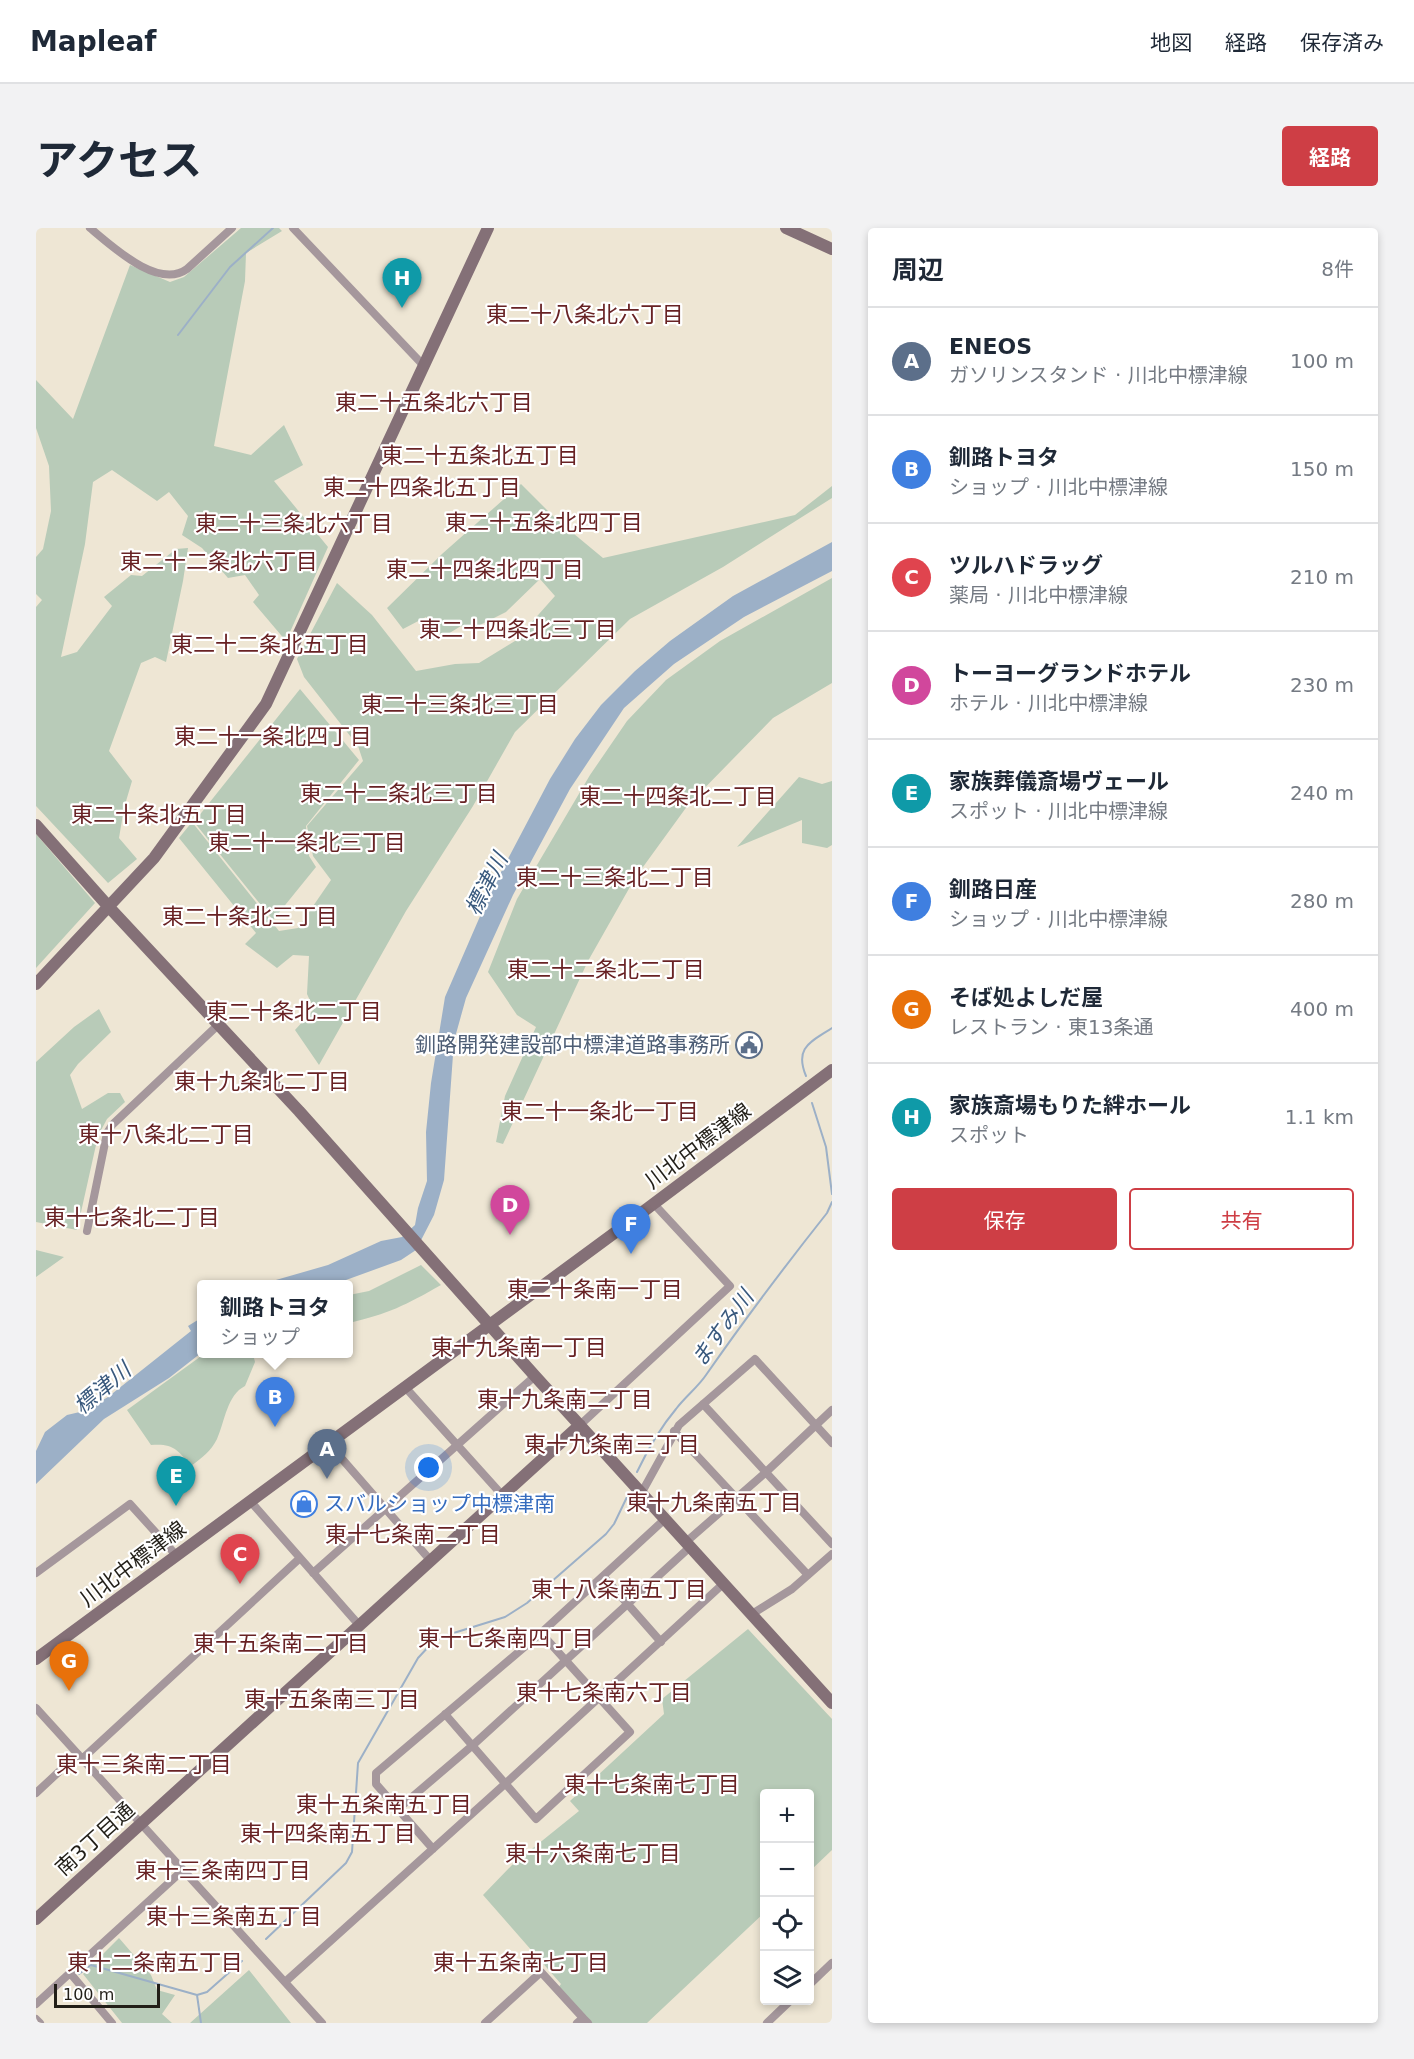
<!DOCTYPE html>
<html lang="ja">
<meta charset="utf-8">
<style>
:root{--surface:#fff;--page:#f2f2f3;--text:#1f2937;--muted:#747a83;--line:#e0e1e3;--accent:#ce3e45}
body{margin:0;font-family:"DejaVu Sans","Noto Sans JP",sans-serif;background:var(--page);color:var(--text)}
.controls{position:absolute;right:18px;bottom:18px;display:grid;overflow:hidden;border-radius:6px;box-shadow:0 3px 9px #0003}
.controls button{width:54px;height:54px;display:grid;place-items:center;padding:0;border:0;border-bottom:2px solid var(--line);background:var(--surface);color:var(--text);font:30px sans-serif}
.scale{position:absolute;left:18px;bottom:15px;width:106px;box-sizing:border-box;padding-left:6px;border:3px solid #221f18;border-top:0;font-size:16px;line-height:21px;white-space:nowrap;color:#221f18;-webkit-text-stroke:4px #fff;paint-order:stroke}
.you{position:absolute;left:393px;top:1240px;width:21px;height:21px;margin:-15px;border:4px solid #fff;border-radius:50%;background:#1a73e8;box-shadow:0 0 0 9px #1a73e833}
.badge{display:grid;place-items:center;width:39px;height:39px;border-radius:50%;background:var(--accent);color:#fff;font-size:20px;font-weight:700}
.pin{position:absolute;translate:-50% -50px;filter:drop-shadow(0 2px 3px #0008)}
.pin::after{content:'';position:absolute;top:32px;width:21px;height:18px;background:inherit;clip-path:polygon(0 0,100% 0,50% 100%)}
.popup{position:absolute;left:161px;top:1052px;width:156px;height:78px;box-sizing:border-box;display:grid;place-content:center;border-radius:6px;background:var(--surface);filter:drop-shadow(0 2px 4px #0005);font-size:20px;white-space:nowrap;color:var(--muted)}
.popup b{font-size:22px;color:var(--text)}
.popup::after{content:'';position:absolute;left:50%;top:100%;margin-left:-12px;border:12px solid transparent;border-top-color:var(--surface)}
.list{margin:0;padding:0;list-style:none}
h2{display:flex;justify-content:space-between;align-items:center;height:78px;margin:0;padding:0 24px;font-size:26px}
h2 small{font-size:20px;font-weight:400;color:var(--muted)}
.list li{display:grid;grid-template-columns:39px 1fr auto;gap:18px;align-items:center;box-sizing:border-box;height:108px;padding:0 24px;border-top:2px solid var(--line)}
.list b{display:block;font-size:22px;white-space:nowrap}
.list p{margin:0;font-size:20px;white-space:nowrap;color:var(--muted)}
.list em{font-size:20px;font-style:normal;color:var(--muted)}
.actions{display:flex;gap:12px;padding:18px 24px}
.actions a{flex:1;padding:14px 0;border:2px solid var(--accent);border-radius:6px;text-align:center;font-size:21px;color:var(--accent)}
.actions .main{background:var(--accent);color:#fff}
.icon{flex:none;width:33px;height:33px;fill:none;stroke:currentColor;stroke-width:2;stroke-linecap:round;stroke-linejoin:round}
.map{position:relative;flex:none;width:796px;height:1795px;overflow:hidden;border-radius:6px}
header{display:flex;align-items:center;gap:36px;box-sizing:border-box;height:84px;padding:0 30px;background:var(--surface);border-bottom:2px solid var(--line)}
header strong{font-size:28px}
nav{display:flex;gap:33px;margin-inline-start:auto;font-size:21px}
.intro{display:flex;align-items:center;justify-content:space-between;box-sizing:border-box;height:144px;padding:0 36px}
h1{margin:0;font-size:42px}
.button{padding:15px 27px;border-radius:6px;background:var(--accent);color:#fff;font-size:21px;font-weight:700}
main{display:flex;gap:36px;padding:0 36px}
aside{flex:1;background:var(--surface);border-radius:6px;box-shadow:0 3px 9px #0003}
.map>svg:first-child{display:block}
.green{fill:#b8cbb8}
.water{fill:#9cb0c7}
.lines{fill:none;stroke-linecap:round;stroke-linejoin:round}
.stream{stroke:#9cb0c7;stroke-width:2}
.street{stroke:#a5979c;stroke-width:8}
.secondary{stroke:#847077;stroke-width:12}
.labels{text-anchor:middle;stroke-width:4.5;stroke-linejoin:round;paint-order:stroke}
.service-label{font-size:21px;fill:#4e5e75;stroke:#fff;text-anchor:end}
.street-label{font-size:21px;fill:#221f18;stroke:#fff}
.shop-label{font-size:21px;fill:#366cbe;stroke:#fff;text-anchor:start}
.neighbourhood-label{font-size:22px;fill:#682224;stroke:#fff}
.water-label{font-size:22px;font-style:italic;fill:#39597d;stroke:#fff}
</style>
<header>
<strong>Mapleaf</strong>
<nav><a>地図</a><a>経路</a><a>保存済み</a></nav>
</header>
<div class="intro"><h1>アクセス</h1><a class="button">経路</a></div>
<main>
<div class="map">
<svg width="796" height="1795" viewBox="0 0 796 1795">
<rect width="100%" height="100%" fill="#eee6d4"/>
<!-- green -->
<path class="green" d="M205,0H243L246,3L210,25L209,53L178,218L215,227L248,197L267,237L238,253L292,319L250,413L217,374L223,367L209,347L192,350L166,320L146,307L152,288L133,264L121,273L76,242L57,254L49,316L25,429L41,424L76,378L68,369L95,347L106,348L140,321L152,320L147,353L130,434L119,429L105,435L73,523L96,553L88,580L83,610L101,631L72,655L0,578V379L6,372L0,366V329L7,321L15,283L13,238L0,200V152L37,191L94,37L134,54L148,49Z
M485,256L520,291L567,330L759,287L796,258V270L687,339L594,391L479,504L437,578L370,683L283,837L259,802L278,781L271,766L273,728L257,727L241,740L209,716L220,705L143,610L156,594L243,703L262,700L295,652L277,628L271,598L327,533L322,518L268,449L261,431L301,355L336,387L380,443L419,436L443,435L479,413L519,368L504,351L470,384L432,403L425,398L407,409L390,389L367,401L351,380L406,326Z
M796,350V455L737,490L652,577L599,650L552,733L467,916L460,914L469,868L500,799L481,787L452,744L481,671L554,547L591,493L630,452L684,413Z
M264,461L323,532L270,598L273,628L280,639L237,692L158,594Z
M763,549L786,556L796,553V617L791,620L766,615V592L701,619Z
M0,606L59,675L0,740Z
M63,781L75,804L42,836L34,847L46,881L72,865H84L89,874L71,891L62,908L41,1002L0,994V834L38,799Z
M0,1022L28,1029L0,1049Z
M385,1037L405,1057C370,1077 352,1086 313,1095V1067L333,1063Z
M168,1126H217L219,1134L209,1158C191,1167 189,1193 181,1211C175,1223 166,1230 155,1238C142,1222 137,1215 115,1217L91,1182Z
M712,1401L796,1491V1622L774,1643V1566H728V1685L611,1795H555L522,1760L525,1756L447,1667L476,1637L543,1583L534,1573L628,1486L626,1471Z
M83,1710L115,1747L121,1762L139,1767L126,1786L136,1795H86L47,1746Z
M213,1742L255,1795H154Z"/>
<!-- water -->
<path class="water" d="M796,314V343L708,389L638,436L588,480L534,561L477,667L430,770L418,813L408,952L398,987L380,1022L365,1032L299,1056H226L292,1037L345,1013L366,1009L379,997L382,980L391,953L390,904L395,855L409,769L455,663L514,551L539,511L565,477L599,443L634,413L697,368Z
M165,1090V1125L133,1150L68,1191L0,1256V1223L9,1204L31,1187L48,1183L72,1169L155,1103L152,1098Z"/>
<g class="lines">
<!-- stream -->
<path class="stream" d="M142,107L194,39L237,0
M770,848C758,819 775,814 796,800
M776,875L790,919L796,966
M601,1244C612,1221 624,1200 640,1181C649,1169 662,1159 670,1147C709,1091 749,1038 791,985L796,974
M230,1711L310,1635L316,1624L322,1535L382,1430L395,1416L408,1408L469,1389L491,1375L570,1306L578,1296L591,1269
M43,1746L55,1737L161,1767
M161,1767L171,1764L206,1733
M161,1767L165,1795"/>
<!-- street -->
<path class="street" d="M54,0C76,18 122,62 151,41L196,0
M257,0L388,138
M51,1003L71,905L76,897L182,797
M369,1159L467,1268
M667,1176L796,1316
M544,1197L694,1058L617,975
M638,1203L772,1347
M293,1216L395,1333
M606,1264L643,1197L719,1131L796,1215
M215,1274L323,1397
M650,1314L729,1245L796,1182
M0,1345L94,1276L140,1327
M277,1345L499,1148
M567,1348L625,1414
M716,1386L756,1361L796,1326
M0,1480L286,1795
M409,1486L500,1591L594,1504L505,1405
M46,1531L264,1330
M0,1565L42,1526
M362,1581L437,1517L654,1319
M397,1621L340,1556V1545L505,1405L629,1291
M34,1745L76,1795
M249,1754L470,1555L688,1355
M774,1756L796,1735
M0,1776L147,1642
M0,1791L4,1795
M449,1795L505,1744L547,1790
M541,1795L547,1790L552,1795
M731,1795L755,1772"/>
<!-- secondary -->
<path class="secondary" d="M750,0L796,21
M0,597L72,678L263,883L499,1148L796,1475
M0,756L118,630L230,476L452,0
M0,1431L592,995L796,842
M0,1691L544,1197"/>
</g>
<!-- icons -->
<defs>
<symbol id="civic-ring" viewBox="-11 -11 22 22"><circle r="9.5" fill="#fff" stroke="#5c6f8a" stroke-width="1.5"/><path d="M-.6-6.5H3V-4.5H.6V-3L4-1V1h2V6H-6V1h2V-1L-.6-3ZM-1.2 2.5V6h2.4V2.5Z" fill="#5c6f8a"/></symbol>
<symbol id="shop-ring" viewBox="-11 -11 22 22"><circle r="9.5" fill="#fff" stroke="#3f7fe0" stroke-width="1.5"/><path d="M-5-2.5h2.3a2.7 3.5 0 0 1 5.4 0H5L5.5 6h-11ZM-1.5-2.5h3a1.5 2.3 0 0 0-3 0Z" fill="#3f7fe0"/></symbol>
</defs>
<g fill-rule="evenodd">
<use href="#civic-ring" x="698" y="802" width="30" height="30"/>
<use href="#shop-ring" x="253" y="1261" width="30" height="30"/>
</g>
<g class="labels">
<!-- service labels -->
<g class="service-label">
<text x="694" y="824">釧路開発建設部中標津道路事務所</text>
</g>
<!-- street labels -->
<g class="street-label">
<text transform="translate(662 918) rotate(-37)" y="7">川北中標津線</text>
<text transform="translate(97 1336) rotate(-37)" y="7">川北中標津線</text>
<text transform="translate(59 1611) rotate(-42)" y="7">南3丁目通</text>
</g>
<!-- shop labels -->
<g class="shop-label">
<text x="288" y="1283">スバルショップ中標津南</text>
</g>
<!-- neighbourhood labels -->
<g class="neighbourhood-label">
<text x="549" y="94">東二十八条北六丁目</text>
<text x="398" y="182">東二十五条北六丁目</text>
<text x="444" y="235">東二十五条北五丁目</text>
<text x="386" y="267">東二十四条北五丁目</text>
<text x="508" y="302">東二十五条北四丁目</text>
<text x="258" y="303">東二十三条北六丁目</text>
<text x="183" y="341">東二十二条北六丁目</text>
<text x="449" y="349">東二十四条北四丁目</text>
<text x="482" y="409">東二十四条北三丁目</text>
<text x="234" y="424">東二十二条北五丁目</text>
<text x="424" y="484">東二十三条北三丁目</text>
<text x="237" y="516">東二十一条北四丁目</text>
<text x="363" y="573">東二十二条北三丁目</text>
<text x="642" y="576">東二十四条北二丁目</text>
<text x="123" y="594">東二十条北五丁目</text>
<text x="271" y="622">東二十一条北三丁目</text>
<text x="579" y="657">東二十三条北二丁目</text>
<text x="214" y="696">東二十条北三丁目</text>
<text x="570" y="749">東二十二条北二丁目</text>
<text x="258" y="791">東二十条北二丁目</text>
<text x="226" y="861">東十九条北二丁目</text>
<text x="564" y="891">東二十一条北一丁目</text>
<text x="130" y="914">東十八条北二丁目</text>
<text x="96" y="997">東十七条北二丁目</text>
<text x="559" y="1069">東二十条南一丁目</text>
<text x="483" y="1127">東十九条南一丁目</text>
<text x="529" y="1179">東十九条南二丁目</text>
<text x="576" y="1224">東十九条南三丁目</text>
<text x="678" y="1282">東十九条南五丁目</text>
<text x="377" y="1314">東十七条南二丁目</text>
<text x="583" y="1369">東十八条南五丁目</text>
<text x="470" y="1418">東十七条南四丁目</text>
<text x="245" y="1423">東十五条南二丁目</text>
<text x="568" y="1472">東十七条南六丁目</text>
<text x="296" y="1479">東十五条南三丁目</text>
<text x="108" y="1544">東十三条南二丁目</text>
<text x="616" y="1564">東十七条南七丁目</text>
<text x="348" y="1584">東十五条南五丁目</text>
<text x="292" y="1613">東十四条南五丁目</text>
<text x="557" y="1633">東十六条南七丁目</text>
<text x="187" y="1650">東十三条南四丁目</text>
<text x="198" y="1696">東十三条南五丁目</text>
<text x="119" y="1742">東十二条南五丁目</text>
<text x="485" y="1742">東十五条南七丁目</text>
</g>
<!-- water labels -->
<g class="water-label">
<text transform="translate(450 656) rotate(-63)" y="8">標津川</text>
<text transform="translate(686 1100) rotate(-54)" y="8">ますみ川</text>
<text transform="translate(66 1160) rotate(-40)" y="8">標津川</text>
</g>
</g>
</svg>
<div class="controls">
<button>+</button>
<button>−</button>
<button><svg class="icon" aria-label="locate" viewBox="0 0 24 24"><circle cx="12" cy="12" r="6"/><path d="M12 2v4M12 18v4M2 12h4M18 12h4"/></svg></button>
<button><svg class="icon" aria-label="layers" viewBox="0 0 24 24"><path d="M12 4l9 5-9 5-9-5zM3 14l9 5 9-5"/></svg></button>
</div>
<div class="scale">100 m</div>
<div class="you"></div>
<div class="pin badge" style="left:291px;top:1251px;background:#5c6f8a">A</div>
<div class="pin badge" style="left:239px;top:1199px;background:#3f7fe0">B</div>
<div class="popup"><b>釧路トヨタ</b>ショップ</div>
<div class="pin badge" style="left:204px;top:1356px;background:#e0444e">C</div>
<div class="pin badge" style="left:474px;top:1007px;background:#d1479c">D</div>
<div class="pin badge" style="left:140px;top:1278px;background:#0f9aa8">E</div>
<div class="pin badge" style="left:595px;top:1026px;background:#3f7fe0">F</div>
<div class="pin badge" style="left:33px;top:1463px;background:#e8710a">G</div>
<div class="pin badge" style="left:366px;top:80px;background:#0f9aa8">H</div>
</div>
<aside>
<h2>周辺<small>8件</small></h2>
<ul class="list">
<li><span class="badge" style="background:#5c6f8a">A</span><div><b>ENEOS</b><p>ガソリンスタンド · 川北中標津線</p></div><em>100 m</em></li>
<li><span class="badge" style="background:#3f7fe0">B</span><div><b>釧路トヨタ</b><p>ショップ · 川北中標津線</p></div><em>150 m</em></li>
<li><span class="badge" style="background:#e0444e">C</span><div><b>ツルハドラッグ</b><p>薬局 · 川北中標津線</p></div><em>210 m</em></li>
<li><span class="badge" style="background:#d1479c">D</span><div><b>トーヨーグランドホテル</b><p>ホテル · 川北中標津線</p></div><em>230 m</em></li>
<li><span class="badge" style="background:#0f9aa8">E</span><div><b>家族葬儀斎場ヴェール</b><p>スポット · 川北中標津線</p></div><em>240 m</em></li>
<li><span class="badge" style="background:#3f7fe0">F</span><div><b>釧路日産</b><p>ショップ · 川北中標津線</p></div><em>280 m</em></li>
<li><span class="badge" style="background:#e8710a">G</span><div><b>そば処よしだ屋</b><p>レストラン · 東13条通</p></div><em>400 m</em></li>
<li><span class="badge" style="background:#0f9aa8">H</span><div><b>家族斎場もりた絆ホール</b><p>スポット</p></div><em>1.1 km</em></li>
</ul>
<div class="actions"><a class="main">保存</a><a>共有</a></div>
</aside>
</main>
